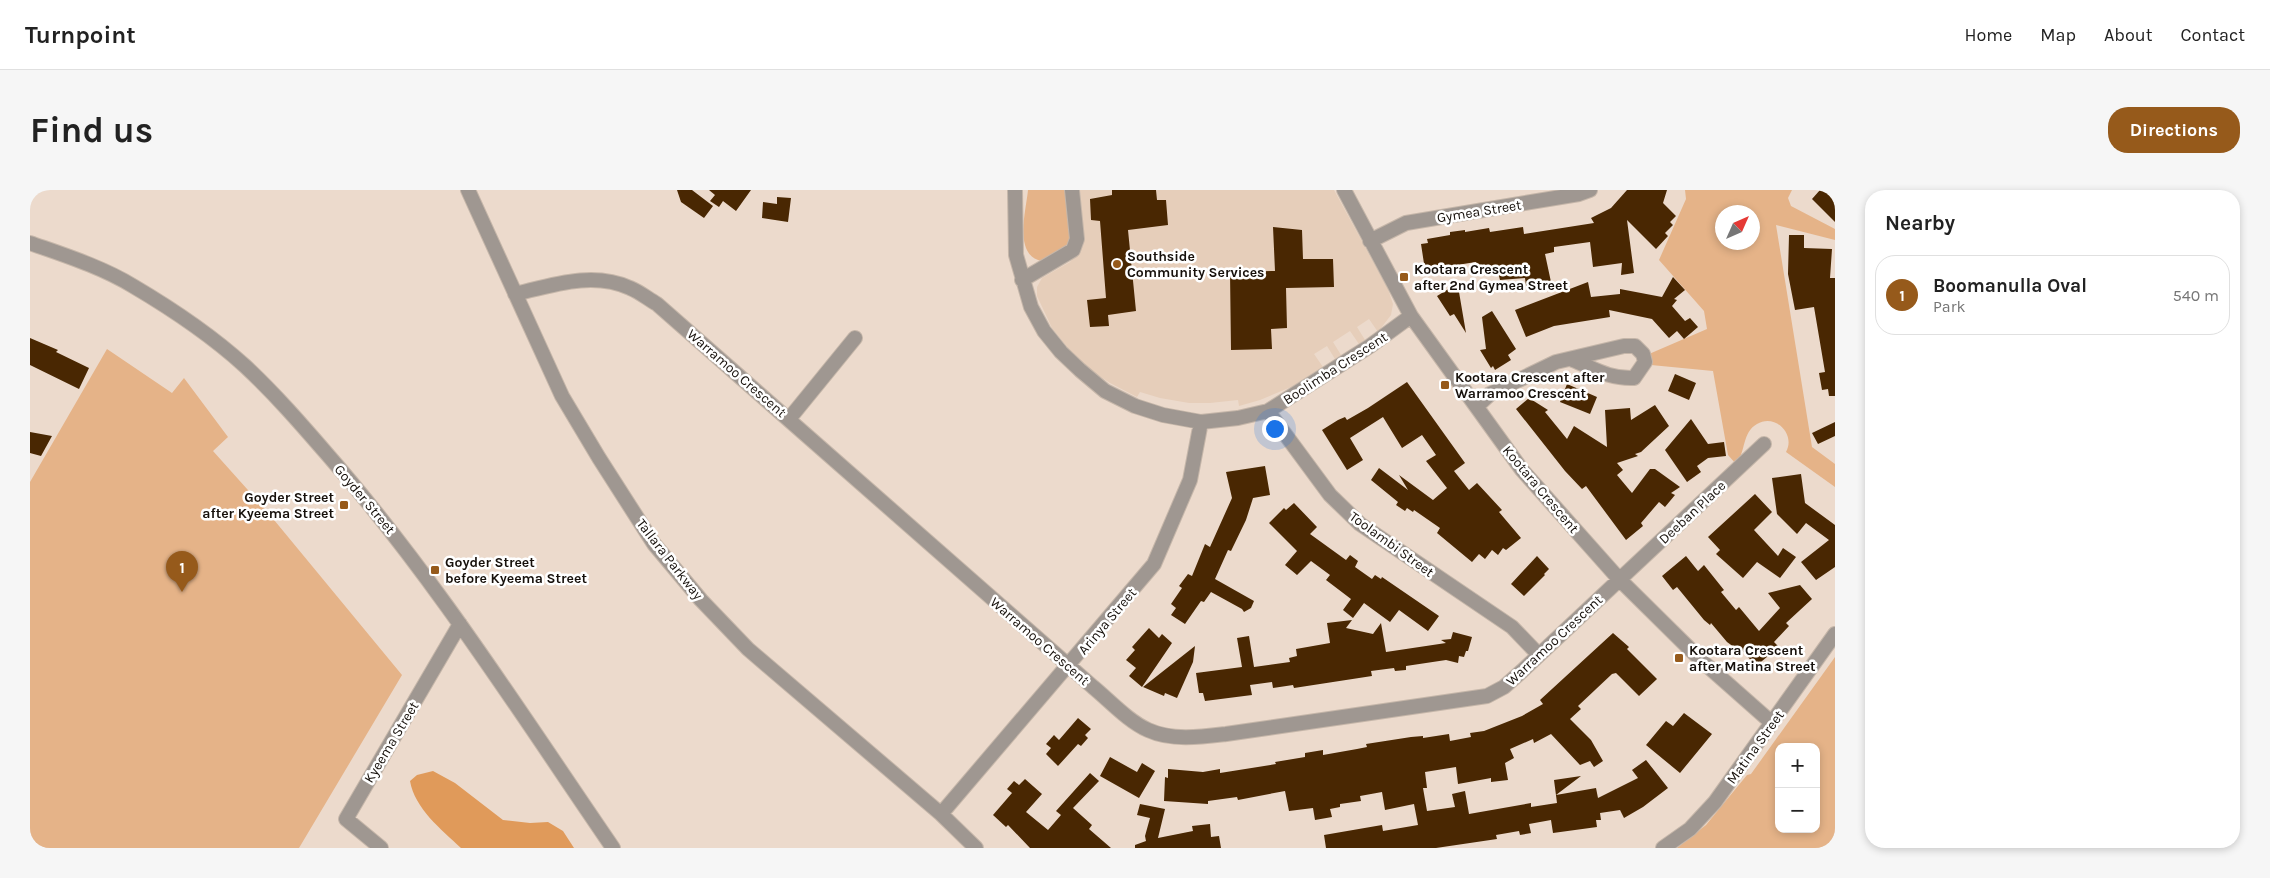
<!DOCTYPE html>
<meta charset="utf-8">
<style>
:root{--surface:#fff;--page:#f6f6f6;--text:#222;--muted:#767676;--line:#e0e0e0;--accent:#965a1b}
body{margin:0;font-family:Karla,sans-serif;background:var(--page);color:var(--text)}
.controls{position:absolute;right:15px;bottom:15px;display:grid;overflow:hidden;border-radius:10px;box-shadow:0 2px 8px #0003}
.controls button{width:45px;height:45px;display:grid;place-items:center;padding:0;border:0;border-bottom:1px solid var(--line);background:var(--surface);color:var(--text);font:25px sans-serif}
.compass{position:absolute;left:1685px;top:15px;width:45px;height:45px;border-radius:50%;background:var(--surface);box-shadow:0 2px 8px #0003;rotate:45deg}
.you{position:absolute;left:1244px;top:238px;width:18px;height:18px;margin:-12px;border:4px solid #fff;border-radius:50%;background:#1a73e8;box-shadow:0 0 0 8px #1a73e833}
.badge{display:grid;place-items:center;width:32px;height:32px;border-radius:50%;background:var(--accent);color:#fff;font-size:16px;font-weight:700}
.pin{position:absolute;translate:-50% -41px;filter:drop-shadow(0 1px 2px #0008)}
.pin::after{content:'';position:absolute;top:26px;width:18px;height:15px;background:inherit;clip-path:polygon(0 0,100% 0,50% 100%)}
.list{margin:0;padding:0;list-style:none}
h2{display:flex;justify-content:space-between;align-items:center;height:65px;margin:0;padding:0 20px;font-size:21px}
h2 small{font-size:16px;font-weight:400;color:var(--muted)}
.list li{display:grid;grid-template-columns:32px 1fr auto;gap:15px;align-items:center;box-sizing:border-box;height:80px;margin:0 10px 10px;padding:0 10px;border:1px solid var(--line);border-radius:20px}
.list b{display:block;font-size:19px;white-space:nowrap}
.list p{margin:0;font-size:16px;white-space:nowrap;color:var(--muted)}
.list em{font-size:16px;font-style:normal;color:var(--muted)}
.map{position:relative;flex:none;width:1805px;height:658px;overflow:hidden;border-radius:20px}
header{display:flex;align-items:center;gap:30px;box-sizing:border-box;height:70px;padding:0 25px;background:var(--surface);border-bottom:1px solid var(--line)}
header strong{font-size:24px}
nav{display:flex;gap:28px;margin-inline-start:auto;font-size:18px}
.intro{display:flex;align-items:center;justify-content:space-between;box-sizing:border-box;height:120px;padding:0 30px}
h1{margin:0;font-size:35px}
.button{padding:12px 22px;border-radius:20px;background:var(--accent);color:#fff;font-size:18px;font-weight:700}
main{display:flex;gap:30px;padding:0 30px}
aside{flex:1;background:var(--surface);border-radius:20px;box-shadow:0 2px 8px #0003}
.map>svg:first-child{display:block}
.built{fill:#e6ceba}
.green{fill:#e5b388;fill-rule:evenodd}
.forest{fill:#e09a5a}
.building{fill:#492702}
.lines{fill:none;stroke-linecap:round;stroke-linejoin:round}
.minor-casing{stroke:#c5b6a9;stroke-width:16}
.minor{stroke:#9f9791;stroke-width:14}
.poi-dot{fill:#965a1b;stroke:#fff;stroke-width:2}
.labels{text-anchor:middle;stroke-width:5;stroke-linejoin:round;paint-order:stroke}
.street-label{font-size:14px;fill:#16100b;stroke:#fff}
.poi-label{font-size:14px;font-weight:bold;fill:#16100b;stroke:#fff;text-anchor:start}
</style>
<header>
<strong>Turnpoint</strong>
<nav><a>Home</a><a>Map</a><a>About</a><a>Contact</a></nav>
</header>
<div class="intro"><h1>Find us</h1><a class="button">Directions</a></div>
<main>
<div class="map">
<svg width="1805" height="658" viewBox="0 0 1805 658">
<rect width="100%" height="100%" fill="#ecdacc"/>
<!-- built -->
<path class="built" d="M1050,0H1304L1358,99L1363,114L1361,125L1348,142L1339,129L1327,137L1335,150L1329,154L1320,141L1303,152L1311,165L1305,169L1297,156L1284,164L1293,177L1261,197L1230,210L1209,216L1208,210L1180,213H1159L1130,208L1110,202L1107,207L1080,193L1060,180L1042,163L1022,138L1007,106V97L1012,88L1040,72L1053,56L1054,47Z"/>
<!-- green -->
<path class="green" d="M998,0H1038C1039,18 1046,41 1036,57L1012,71C983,66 996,21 998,0Z
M1655,0H1762L1758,8L1761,16L1805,39V50L1746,35L1782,257L1805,274V297L1756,262C1766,244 1745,223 1727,234C1712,242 1716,262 1706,274L1698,265L1683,181L1621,175L1619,164L1677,139L1674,121L1629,70L1656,9ZM1692,22H1722V52H1692Z
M77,159L142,203L154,188L198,247L183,261L235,319L372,485L269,658H0V292Z
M1805,467V658H1647L1676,635L1717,585L1721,584ZM1749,557H1786V639H1749Z"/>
<!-- forest -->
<path class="forest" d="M403,581L425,593L473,630L500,633L518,632L533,641L544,658H431C411,639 385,619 380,591L387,585Z"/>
<!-- building -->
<path class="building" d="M647,0H662L683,16L674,28L651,12Z
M679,0H721L706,21L693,11L689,17L680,11L685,5Z
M1082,0H1126L1127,10H1136L1138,35L1098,40L1106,121L1078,125L1079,136L1060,137L1057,110L1076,108L1070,31L1061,30L1060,9L1082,5Z
M1597,0H1637L1633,13L1646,26L1640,32L1643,35L1635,43L1638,46L1626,59L1597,30L1604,83L1591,85L1592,73L1563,77L1560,52L1524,57V62L1515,64L1521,92L1496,96L1495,88L1470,90L1468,82L1447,84L1446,72L1395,80L1391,54L1398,53L1397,49L1420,45V42L1435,40V42L1459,38L1460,42L1493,37L1494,44L1564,33L1561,28L1581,18Z
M1790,0H1800L1805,5V32L1782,9Z
M747,7L761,8L758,32L732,28L733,12L747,14Z
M1243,37L1272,40L1273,69H1303L1304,97L1256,98L1257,138L1241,139L1242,159L1201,160L1200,82L1245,81Z
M1759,45H1774V58L1802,59L1800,88H1805V206H1799L1798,199L1792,200L1789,183L1795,182L1784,117L1765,120L1758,84Z
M1643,87L1655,100L1644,109L1647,110L1642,116L1655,131L1660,128L1668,137L1654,149L1647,141L1639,148L1622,129L1579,120L1580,127L1524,136L1496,147L1485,120L1558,92L1561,107L1590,104V99L1632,107Z
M1425,95L1429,102L1436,143L1424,124L1420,126L1407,106Z
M1462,121L1486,159L1478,165L1481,170L1465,180L1463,176L1461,178L1450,160L1456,159L1452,127Z
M0,148L28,160L26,162L59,178L49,199L0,175Z
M1645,184L1666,193L1659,210L1638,201Z
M1377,192L1435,273L1424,281L1439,300L1447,293L1472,320L1469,322L1491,348L1476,360L1473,358L1468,365L1462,360L1455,369L1449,364L1442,372L1407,343L1410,338L1384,320L1383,322L1377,318L1375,321L1366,315L1368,312L1341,290L1349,278L1378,300L1369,285L1403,310L1417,298L1396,271L1406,265L1392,245L1372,258L1353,227L1320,248L1333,270L1317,280L1292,240L1308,230L1315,227L1317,230L1338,218Z
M1537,194L1567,207L1560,224L1530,212Z
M1499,208L1518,220L1515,222L1537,249L1544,236L1577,257L1575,220L1600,218L1601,230L1625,215L1639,236L1611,262L1605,264L1608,266L1587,273L1593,280L1587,285L1602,303L1620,279H1625L1650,297L1641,303L1645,305L1635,317L1629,312L1611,333L1613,336L1596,350L1556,296L1552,299L1535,281L1486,219Z
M1661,229L1678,254L1694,252L1696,266L1678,268L1667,276L1671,282L1657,292L1635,260Z
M1805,232V246L1788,254L1782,243Z
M0,242L22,246L11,266L0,263Z
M1235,276L1240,305L1223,308L1216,330L1201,361L1198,360L1185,389L1224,411L1221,418L1214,422L1212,419L1181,402L1174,412L1171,411L1155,434L1141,425L1146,418L1141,414L1152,398L1149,396L1158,384L1162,386L1175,354L1180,357L1202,308L1196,282Z
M1771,284L1775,313L1805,335V377L1786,390L1771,372L1799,350L1776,333L1767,344L1747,324L1742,288Z
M1725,304L1742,322L1724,340L1748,366L1753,358L1766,367L1750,388L1727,372L1713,388L1686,364L1690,360L1678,347Z
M1264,313L1287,337L1280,344L1316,370L1320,365L1328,371L1325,377L1342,389L1345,385L1351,389L1352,387L1409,426L1398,441L1369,420L1360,432L1334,413L1323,428L1313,420L1321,409L1296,390L1300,385L1281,371L1267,385L1255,375L1267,361L1239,333L1254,318L1256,320Z
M1507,366L1519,379L1514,384L1515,385L1494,406L1481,394Z
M1656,366L1668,381L1674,375L1694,400L1691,402L1706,420L1709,417L1729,441L1750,418L1738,403L1770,395L1782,409L1756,433L1759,436L1744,452L1749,457L1726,476L1710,458L1708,460L1697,452L1681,433L1680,435L1674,430L1647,397L1643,400L1632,386Z
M1322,430L1316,438L1343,444L1351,433L1356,462L1416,453L1411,450L1421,449L1423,442L1442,447L1438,461H1436L1434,467L1429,466L1428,473L1416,470L1376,476V480L1365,481L1364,478L1341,481L1342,486L1264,498L1263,495L1243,498L1242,492L1220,495L1222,505L1175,511L1173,503H1169L1166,483L1212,477L1207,448L1219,446L1224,477L1260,472L1259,468L1267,466L1266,459L1300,453L1297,433Z
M1119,438L1129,448L1132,444L1142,453L1112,497L1099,486L1106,478L1096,470L1105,460L1102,457Z
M1583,443L1599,457L1597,459L1627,489L1609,506L1586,483L1582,484L1548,516L1551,519L1540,529L1561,550L1573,571L1564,577L1560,571L1550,575L1521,544L1504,553L1503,549L1480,559L1484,568L1475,573L1478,590L1461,592V588L1428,594L1426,577L1395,582L1397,598H1393L1397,621L1425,617L1422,604L1435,601L1439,624L1501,613V617L1527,613L1524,590L1551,586L1526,605L1566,598L1568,608L1608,588L1602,580L1616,570L1638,598L1613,617L1594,628L1590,620L1570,623L1571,630H1566L1567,637L1523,643L1521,630L1499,634L1501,643L1490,645L1489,641L1466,645L1467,649L1406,658H1296L1294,645L1352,635L1353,641L1388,635L1384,614L1355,620L1352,602L1330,606L1331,611L1310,614V617L1300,619L1302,627L1285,630L1283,618L1259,621L1255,601L1208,610L1207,607L1178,611V614L1134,611L1135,587L1138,588V579L1173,582L1190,579V583L1246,574L1245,572L1275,567V563L1293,560V565L1327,559L1337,557L1336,554L1381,547L1393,546V548L1419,544L1420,551L1441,547L1440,543L1454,541L1492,526L1513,514L1510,510Z
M1165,456L1163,472L1147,508L1135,503L1134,506L1113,497Z
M1654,523L1682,544L1650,583L1616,555L1636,531L1643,536Z
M1048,528L1061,539L1055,545L1058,548L1051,556L1048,554L1028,576L1016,564L1021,558L1016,554L1024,545L1029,550Z
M1080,567L1107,582L1112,573L1125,581L1109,608L1070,586Z
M1060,583L1069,591L1043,618L1062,635L1059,639L1081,658H1000L978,635L976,637L963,625L982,603L977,599L984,591L989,595L995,589L1012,604L996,622L1018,640L1031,625L1026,621Z
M1110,614L1135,619L1128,648L1163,641L1162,636L1180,634L1181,647L1189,646L1191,658H1105V655L1116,651L1115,646L1120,628L1107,625Z"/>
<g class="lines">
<defs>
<path id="minor" d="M438,0L532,206L569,268L624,354L671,410L718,459L911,624L946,658
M985,0L986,65L1001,117L1014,141L1031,162L1050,180L1075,201L1105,216L1133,225L1171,232L1208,228L1238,221L1340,156L1381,126
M1314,0L1381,126L1492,280L1589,389L1673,472L1742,533
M1340,51L1376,33L1549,4L1560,0
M0,53C34,65 72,77 103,96C142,119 182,146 215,176C245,204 271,234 297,264C404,386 491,524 583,658
M992,90L1043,60L1047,49L1042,0
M485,104C523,95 563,81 600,98C610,102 618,109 627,114L1063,497C1080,511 1098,531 1118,540C1142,551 1171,547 1196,544L1457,506L1474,497L1492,481L1734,254
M1447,216L1460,204L1526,172L1594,156H1605L1613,164L1615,172L1604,188C1579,189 1565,179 1543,170
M1238,221L1300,305L1330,334L1482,437L1508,464
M759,229L825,148
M911,624L1124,374L1160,290L1171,232
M351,658L316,629L430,434
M1633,658L1660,639L1685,612L1805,444"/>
</defs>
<!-- minor casing -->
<use href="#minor" class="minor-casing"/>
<!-- minor -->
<use href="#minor" class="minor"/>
</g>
<!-- markers -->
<g class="poi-dot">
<circle cx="1087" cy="74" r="5"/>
<rect x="1369" y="82" width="10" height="10" rx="2.5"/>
<rect x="1410" y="190" width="10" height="10" rx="2.5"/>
<rect x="309" y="310" width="10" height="10" rx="2.5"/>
<rect x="400" y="375" width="10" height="10" rx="2.5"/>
<rect x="1644" y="463" width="10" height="10" rx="2.5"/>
</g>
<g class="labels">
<!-- street labels -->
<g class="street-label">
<text transform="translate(1449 21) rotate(-9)" y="5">Gymea Street</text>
<text transform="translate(1305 178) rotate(-33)" y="5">Boolimba Crescent</text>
<text transform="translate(707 183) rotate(41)" y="5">Warramoo Crescent</text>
<text transform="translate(1511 299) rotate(50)" y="5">Kootara Crescent</text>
<text transform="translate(335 309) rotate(50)" y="5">Goyder Street</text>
<text transform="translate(1662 322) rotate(-43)" y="5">Deeban Place</text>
<text transform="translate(1362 354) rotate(36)" y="5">Toolambi Street</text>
<text transform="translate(640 369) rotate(52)" y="5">Tallara Parkway</text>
<text transform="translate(1077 431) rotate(-50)" y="5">Arinya Street</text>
<text transform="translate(1524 450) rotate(-43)" y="5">Warramoo Crescent</text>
<text transform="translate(1010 451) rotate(41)" y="5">Warramoo Crescent</text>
<text transform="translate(361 552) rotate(-59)" y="5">Kyeema Street</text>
<text transform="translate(1725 557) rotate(-54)" y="5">Matina Street</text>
</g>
<!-- poi labels -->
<g class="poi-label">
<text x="1097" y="71">Southside<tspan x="1097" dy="16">Community Services</tspan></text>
<text x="1384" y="84">Kootara Crescent<tspan x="1384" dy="16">after 2nd Gymea Street</tspan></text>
<text x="1425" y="192">Kootara Crescent after<tspan x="1425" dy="16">Warramoo Crescent</tspan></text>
<text x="304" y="312" text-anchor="end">Goyder Street<tspan x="304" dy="16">after Kyeema Street</tspan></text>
<text x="415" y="377">Goyder Street<tspan x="415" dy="16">before Kyeema Street</tspan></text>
<text x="1659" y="465">Kootara Crescent<tspan x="1659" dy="16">after Matina Street</tspan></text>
</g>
</g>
</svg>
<div class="controls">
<button>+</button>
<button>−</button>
</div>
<svg class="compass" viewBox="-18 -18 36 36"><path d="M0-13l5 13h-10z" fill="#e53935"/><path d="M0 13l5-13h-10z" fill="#767676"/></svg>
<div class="you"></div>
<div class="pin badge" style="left:152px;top:402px">1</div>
</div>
<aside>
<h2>Nearby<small></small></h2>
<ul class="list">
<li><span class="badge">1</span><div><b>Boomanulla Oval</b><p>Park</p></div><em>540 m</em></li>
</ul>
</aside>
</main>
